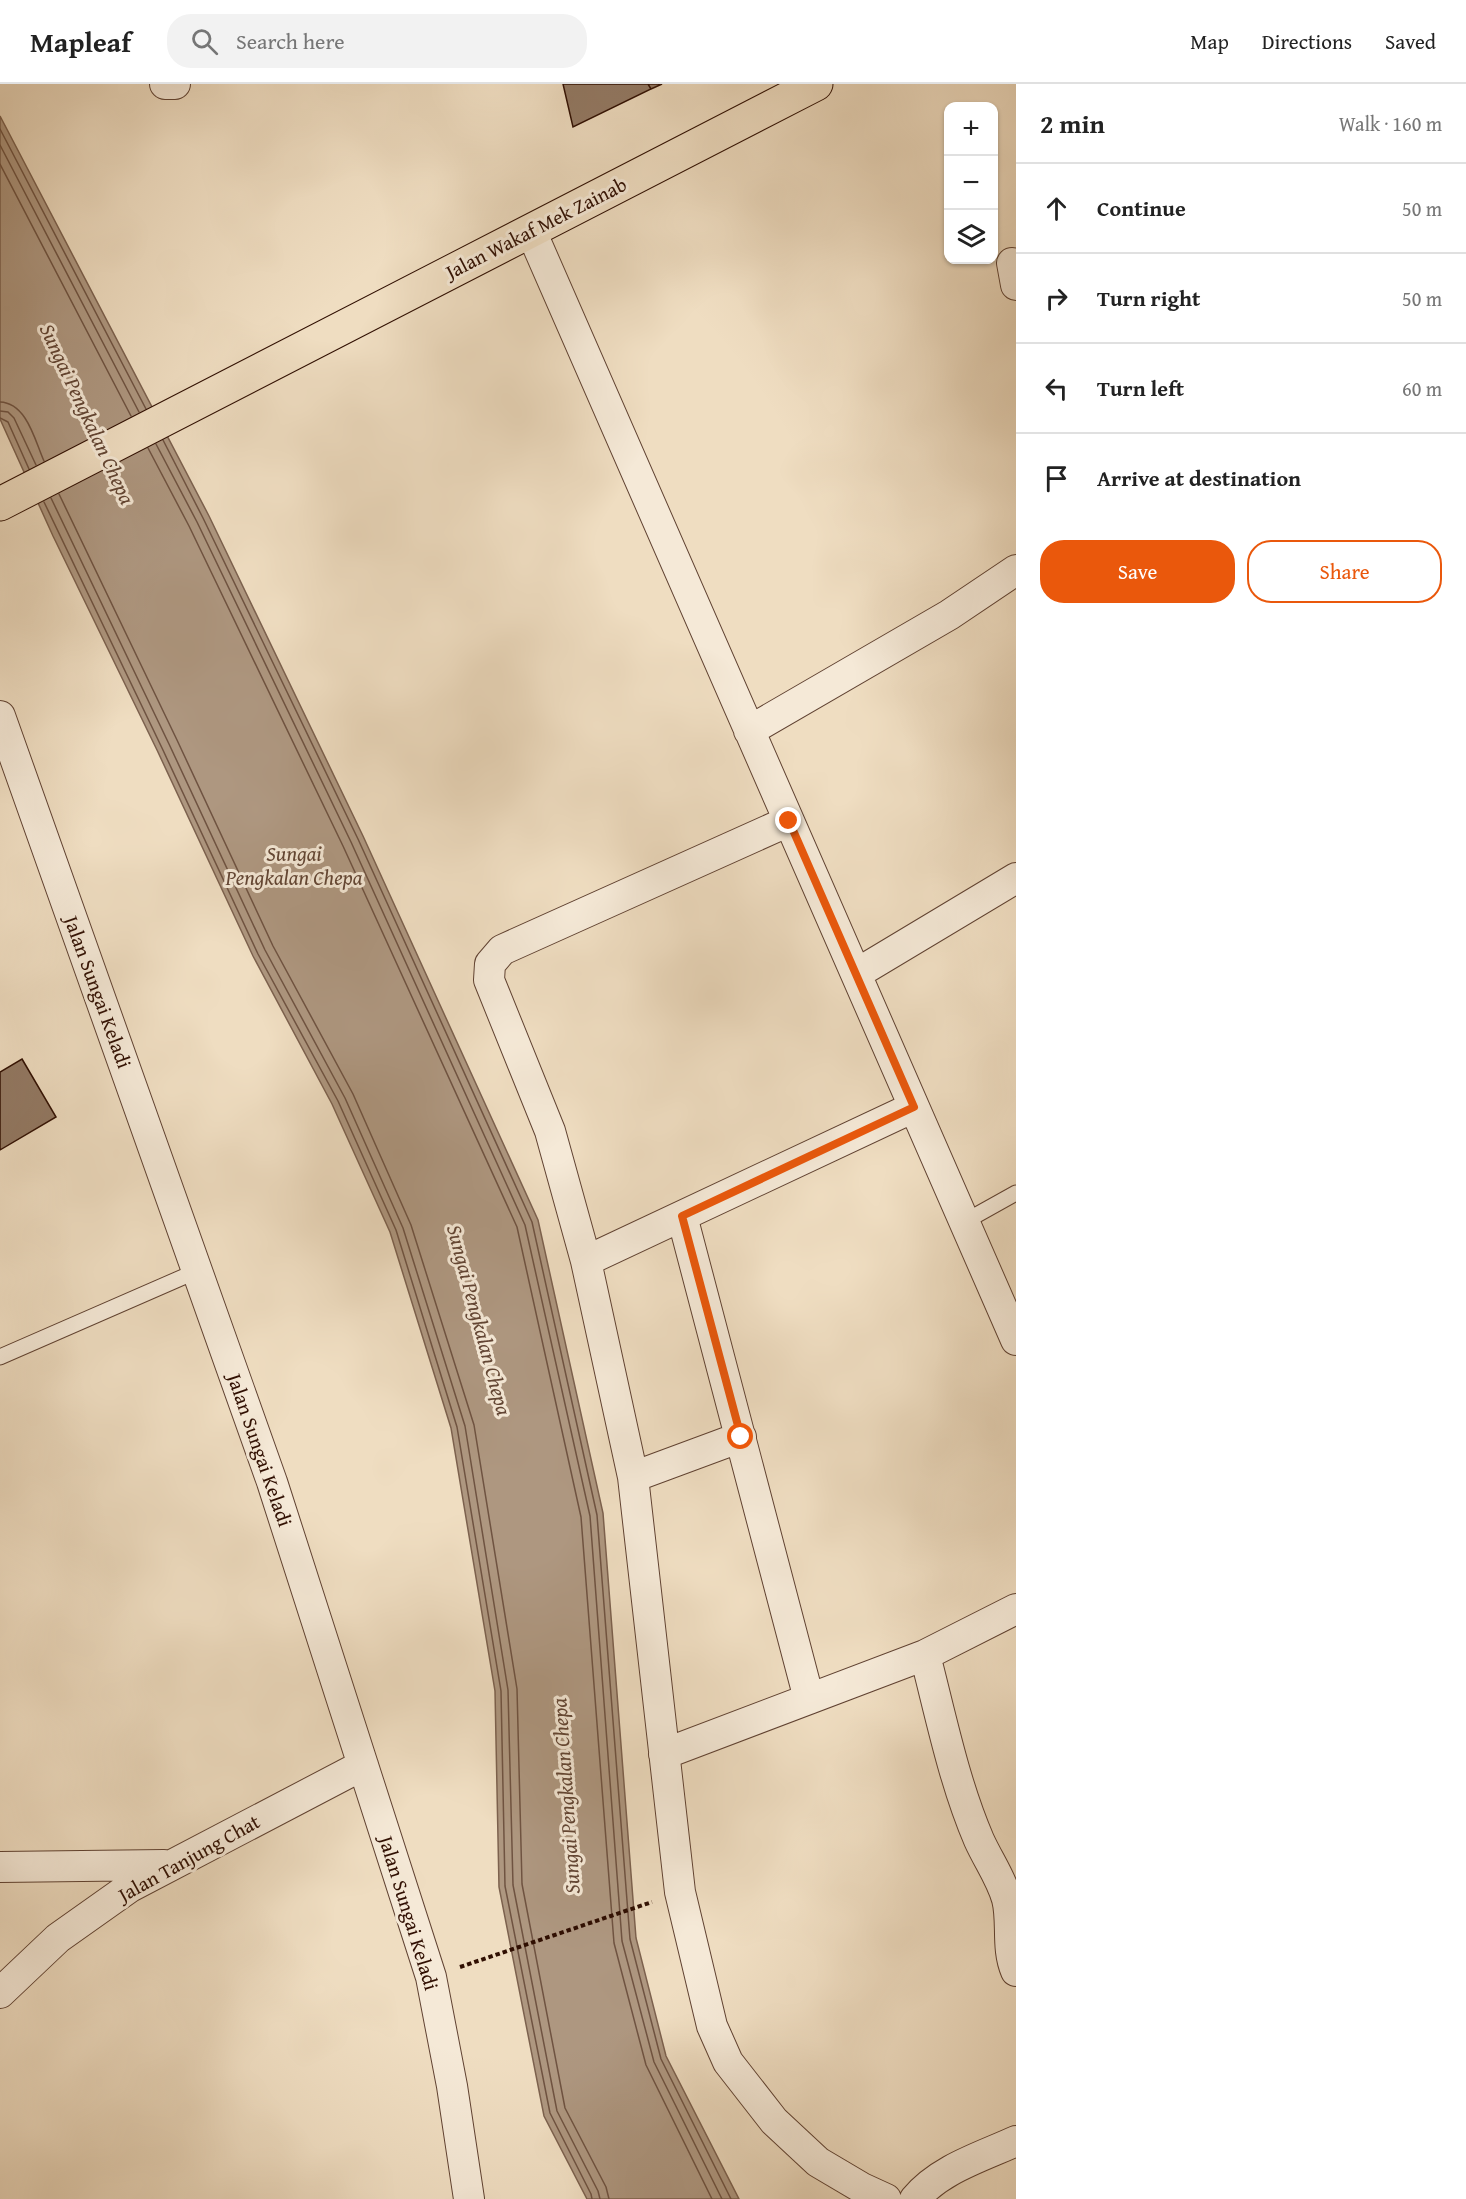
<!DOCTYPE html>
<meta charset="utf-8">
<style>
:root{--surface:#fff;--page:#f2f2f2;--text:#222;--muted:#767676;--line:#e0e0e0;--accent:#ea580c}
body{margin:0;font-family:"Gentium Book Plus",serif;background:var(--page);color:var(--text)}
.controls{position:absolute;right:18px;top:18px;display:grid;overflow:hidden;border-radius:12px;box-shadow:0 2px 4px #0004}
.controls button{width:54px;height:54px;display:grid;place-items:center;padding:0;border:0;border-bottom:2px solid var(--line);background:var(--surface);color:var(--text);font:30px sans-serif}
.stop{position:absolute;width:18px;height:18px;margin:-14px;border:4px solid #ea580c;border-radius:50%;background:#fff}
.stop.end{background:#ea580c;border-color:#fff;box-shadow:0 2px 6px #0008}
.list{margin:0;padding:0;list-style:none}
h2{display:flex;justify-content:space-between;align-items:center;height:78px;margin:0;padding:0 24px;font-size:26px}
h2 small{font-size:20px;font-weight:400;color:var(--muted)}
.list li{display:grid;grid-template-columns:39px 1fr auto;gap:18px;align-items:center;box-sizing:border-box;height:90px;padding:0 24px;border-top:2px solid var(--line)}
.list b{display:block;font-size:22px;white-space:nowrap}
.list em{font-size:20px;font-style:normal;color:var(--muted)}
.actions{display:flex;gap:12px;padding:18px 24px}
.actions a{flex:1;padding:14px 0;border:2px solid var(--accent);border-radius:24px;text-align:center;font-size:21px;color:var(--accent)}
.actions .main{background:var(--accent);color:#fff}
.icon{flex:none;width:33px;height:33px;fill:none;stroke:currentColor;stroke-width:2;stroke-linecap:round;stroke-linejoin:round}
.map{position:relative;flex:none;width:1016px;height:2115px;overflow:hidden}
header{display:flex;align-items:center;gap:36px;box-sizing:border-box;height:84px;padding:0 30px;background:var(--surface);border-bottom:2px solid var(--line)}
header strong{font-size:28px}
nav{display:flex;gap:33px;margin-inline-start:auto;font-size:21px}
.search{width:420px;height:54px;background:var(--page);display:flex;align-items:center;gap:15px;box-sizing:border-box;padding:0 21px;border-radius:24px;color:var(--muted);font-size:22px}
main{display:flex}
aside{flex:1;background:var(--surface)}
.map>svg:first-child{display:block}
.water{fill:#ae9780;stroke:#7c614e;stroke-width:1.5}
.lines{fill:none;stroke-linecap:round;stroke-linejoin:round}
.shore{stroke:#6f5341;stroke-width:1.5}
.building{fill:#937a65;stroke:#300f02;stroke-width:1.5}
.service-casing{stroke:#604232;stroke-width:17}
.minor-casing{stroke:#604232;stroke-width:32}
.primary-casing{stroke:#300f02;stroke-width:35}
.path{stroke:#300f02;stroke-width:4;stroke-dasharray:4.5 3;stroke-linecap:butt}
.service{stroke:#f5e9d7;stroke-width:15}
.minor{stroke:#f5e9d7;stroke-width:30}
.primary{stroke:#efddc1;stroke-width:33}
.route{stroke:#ea580c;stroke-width:8}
.labels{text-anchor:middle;stroke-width:6;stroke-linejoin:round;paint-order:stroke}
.street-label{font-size:20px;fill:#300f02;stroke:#f5e9d7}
.water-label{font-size:21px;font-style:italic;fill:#624534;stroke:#f5e9d7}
</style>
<header>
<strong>Mapleaf</strong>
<div class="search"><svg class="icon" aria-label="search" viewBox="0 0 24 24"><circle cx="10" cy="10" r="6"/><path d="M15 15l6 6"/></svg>Search here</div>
<nav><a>Map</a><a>Directions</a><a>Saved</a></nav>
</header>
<main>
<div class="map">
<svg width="1016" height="2115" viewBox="0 0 1016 2115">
<rect width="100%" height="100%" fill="#efddc1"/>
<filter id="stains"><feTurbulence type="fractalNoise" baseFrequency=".00333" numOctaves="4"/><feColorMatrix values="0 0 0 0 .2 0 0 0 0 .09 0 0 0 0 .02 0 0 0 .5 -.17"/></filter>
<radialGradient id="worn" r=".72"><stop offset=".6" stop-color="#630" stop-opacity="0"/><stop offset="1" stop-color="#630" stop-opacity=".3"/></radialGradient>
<!-- water -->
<path class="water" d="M0,32L209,432L363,752L538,1136L603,1429L636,1854L666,1972L739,2115H587L544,2032L499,1803L495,1607L451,1344L390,1148L332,1020L253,872L157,666L53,452L0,335Z"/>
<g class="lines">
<!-- shore -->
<path class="shore" d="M0,45L146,325
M0,61L139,328
M0,80L131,332
M0,318C27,319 35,357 44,377
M0,327L8,328L14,334L36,381
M0,334L8,338L29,385
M163,356L203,434L358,755L532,1138L597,1431L630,1855L661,1975L731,2115
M156,360L197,438L351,758L525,1141L590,1432L622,1857L654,1978L722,2115
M148,364L189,442L343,762L517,1143L581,1433L614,1859L646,1981L712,2115
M59,410L177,656L273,862L353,1010L411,1141L474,1341L517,1605L522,1800L565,2024L606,2103L609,2115
M51,414L169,660L265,866L345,1014L403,1144L465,1342L508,1606L513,1801L557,2027L598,2107L600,2115
M44,418L162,664L258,870L338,1017L396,1146L457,1343L501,1607L505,1802L550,2029L591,2110L592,2115"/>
</g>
<!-- building -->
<path class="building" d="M563,0H648L651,5L573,43Z
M648,0H662L651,5Z
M22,975L56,1033L0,1066V988Z"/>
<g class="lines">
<defs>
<path id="service" d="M964,1138L1016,1109
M0,1273L197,1187"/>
<path id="minor" d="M165,0H175
M531,147L1016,1256
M1012,179L1016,201
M0,632L272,1398L431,1893L452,2002L469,2115
M749,647L949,531L1016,486
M789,737L502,866L490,880L489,896L550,1047L586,1177L633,1393L680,1808L712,1942L728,1978L774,2037L818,2078L862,2104L886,2115
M856,890L1016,794
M682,1132L809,1615
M586,1177L914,1023
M633,1393L741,1353
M925,1571C941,1633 954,1698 979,1756C988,1776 1001,1794 1007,1815C1013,1838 1006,1864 1016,1887
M664,1670L925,1571L1016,1525
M0,1783L164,1781
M0,1909L58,1854L130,1803L363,1681
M915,2115C940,2085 981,2073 1016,2057"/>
<path id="primary" d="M0,420L816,0"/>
</defs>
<!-- service casing -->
<use href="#service" class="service-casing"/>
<!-- minor casing -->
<use href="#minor" class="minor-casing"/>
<!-- primary casing -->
<use href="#primary" class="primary-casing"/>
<!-- path -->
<path class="path" d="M460,1883L652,1818"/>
<!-- service -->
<use href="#service" class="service"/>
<!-- minor -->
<use href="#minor" class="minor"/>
<!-- primary -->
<use href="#primary" class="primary"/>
</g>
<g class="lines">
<!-- route -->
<path class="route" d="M741,1353L682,1132L914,1023L789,737"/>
</g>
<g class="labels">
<!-- street labels -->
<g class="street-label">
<text transform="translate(536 144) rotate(-27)" y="7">Jalan Wakaf Mek Zainab</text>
<text transform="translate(98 908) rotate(70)" y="7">Jalan Sungai Keladi</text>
<text transform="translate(260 1366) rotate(71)" y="7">Jalan Sungai Keladi</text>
<text transform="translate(189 1774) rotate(-29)" y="7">Jalan Tanjung Chat</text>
<text transform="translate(409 1829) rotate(73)" y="7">Jalan Sungai Keladi</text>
</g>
<!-- water labels -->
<g class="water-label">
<text transform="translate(87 330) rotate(65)" y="7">Sungai Pengkalan Chepa</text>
<text x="294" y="777">Sungai<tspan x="294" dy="24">Pengkalan Chepa</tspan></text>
<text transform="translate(479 1236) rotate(75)" y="7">Sungai Pengkalan Chepa</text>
<text transform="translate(566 1712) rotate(-94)" y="7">Sungai Pengkalan Chepa</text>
</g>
</g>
<rect width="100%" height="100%" filter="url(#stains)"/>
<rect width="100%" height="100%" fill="url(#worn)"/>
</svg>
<div class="controls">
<button>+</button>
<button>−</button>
<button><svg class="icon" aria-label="layers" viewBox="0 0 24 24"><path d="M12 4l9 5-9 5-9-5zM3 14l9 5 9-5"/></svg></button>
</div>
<div class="stop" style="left:741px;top:1353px"></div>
<div class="stop end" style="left:789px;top:737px"></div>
</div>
<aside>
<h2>2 min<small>Walk · 160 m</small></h2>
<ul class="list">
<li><svg class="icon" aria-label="ahead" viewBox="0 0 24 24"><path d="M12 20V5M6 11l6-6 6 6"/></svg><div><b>Continue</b></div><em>50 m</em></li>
<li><svg class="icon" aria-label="right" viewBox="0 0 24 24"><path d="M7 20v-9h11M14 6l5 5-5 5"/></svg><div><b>Turn right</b></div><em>50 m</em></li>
<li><svg class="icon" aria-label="left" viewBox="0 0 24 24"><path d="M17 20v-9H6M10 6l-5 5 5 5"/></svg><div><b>Turn left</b></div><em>60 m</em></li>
<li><svg class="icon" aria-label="arrive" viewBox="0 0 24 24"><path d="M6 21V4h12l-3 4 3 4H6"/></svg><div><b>Arrive at destination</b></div></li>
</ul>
<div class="actions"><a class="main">Save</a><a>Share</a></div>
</aside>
</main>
